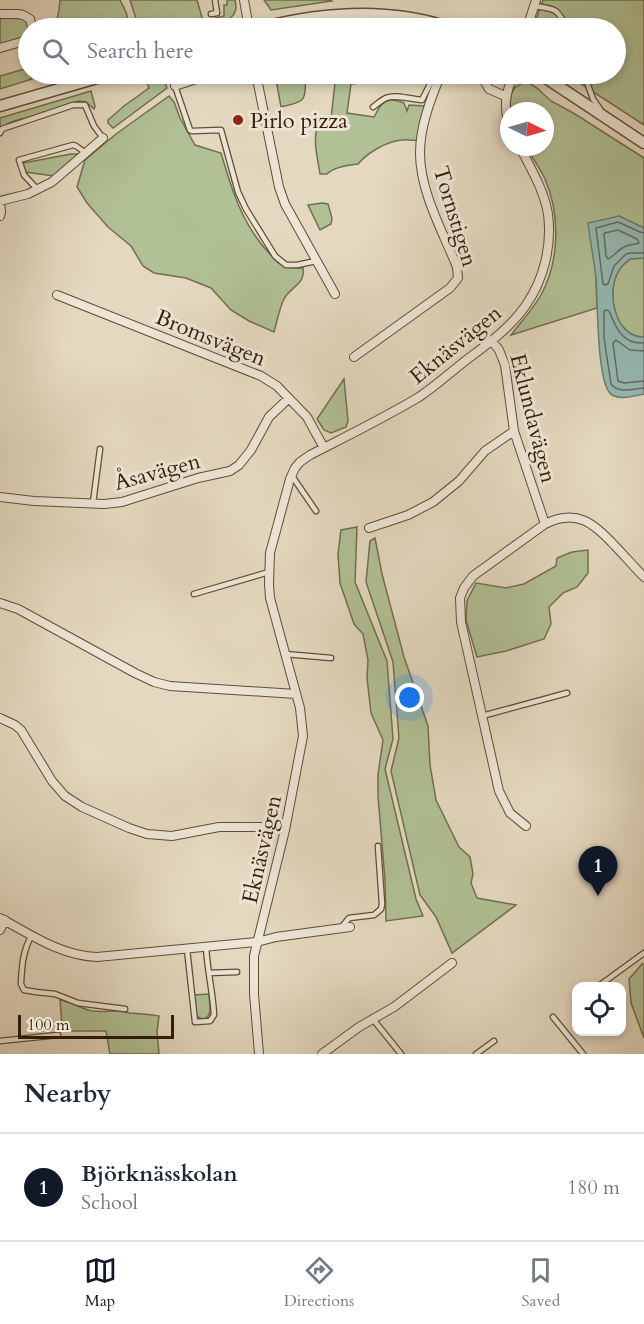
<!DOCTYPE html>
<meta charset="utf-8">
<style>
:root{--surface:#fff;--page:#f6f6f7;--text:#1f2937;--muted:#747a83;--line:#e0e1e3;--accent:#111827}
body{margin:0;font-family:Cardo,serif;background:var(--page);color:var(--text)}
.controls{position:absolute;right:18px;bottom:18px;display:grid;overflow:hidden;border-radius:12px;box-shadow:0 3px 9px #0003}
.controls button{width:54px;height:54px;display:grid;place-items:center;padding:0;border:0;border-bottom:2px solid var(--line);background:var(--surface);color:var(--text);font:30px sans-serif}
.compass{position:absolute;left:500px;top:102px;width:54px;height:54px;border-radius:50%;background:var(--surface);box-shadow:0 3px 9px #0003;rotate:95deg}
.scale{position:absolute;left:18px;bottom:15px;width:156px;box-sizing:border-box;padding-left:6px;border:3px solid #341e08;border-top:0;font-size:16px;line-height:21px;white-space:nowrap;color:#341e08;-webkit-text-stroke:4px #ede6d6;paint-order:stroke}
.you{position:absolute;left:410px;top:698px;width:21px;height:21px;margin:-15px;border:4px solid #fff;border-radius:50%;background:#1a73e8;box-shadow:0 0 0 9px #1a73e833}
.badge{display:grid;place-items:center;width:39px;height:39px;border-radius:50%;background:var(--accent);color:#fff;font-size:20px;font-weight:700}
.pin{position:absolute;translate:-50% -50px;filter:drop-shadow(0 2px 3px #0008)}
.pin::after{content:'';position:absolute;top:32px;width:21px;height:18px;background:inherit;clip-path:polygon(0 0,100% 0,50% 100%)}
.list{margin:0;padding:0;list-style:none}
h2{display:flex;justify-content:space-between;align-items:center;height:78px;margin:0;padding:0 24px;font-size:26px}
h2 small{font-size:20px;font-weight:400;color:var(--muted)}
.list li{display:grid;grid-template-columns:39px 1fr auto;gap:18px;align-items:center;box-sizing:border-box;height:108px;padding:0 24px;border-top:2px solid var(--line)}
.list b{display:block;font-size:22px;white-space:nowrap}
.list p{margin:0;font-size:20px;white-space:nowrap;color:var(--muted)}
.list em{font-size:20px;font-style:normal;color:var(--muted)}
.icon{flex:none;width:33px;height:33px;fill:none;stroke:currentColor;stroke-width:2;stroke-linecap:round;stroke-linejoin:round}
.map{position:relative;flex:none;width:644px;height:1054px;overflow:hidden}
.search{position:absolute;background:var(--surface);box-shadow:0 3px 9px #0003;left:18px;right:18px;top:18px;height:66px;display:flex;align-items:center;gap:15px;box-sizing:border-box;padding:0 21px;border-radius:33px;color:var(--muted);font-size:22px}
.sheet{height:186px;background:var(--surface)}
nav{display:flex;justify-content:space-around;align-items:center;box-sizing:border-box;height:84px;border-top:2px solid var(--line);background:var(--surface);font-size:16px;color:var(--muted)}
nav a{display:grid;justify-items:center;gap:3px}
nav .on{color:var(--accent)}
.map>svg:first-child{display:block}
.green{fill:#b1c095;stroke:#726f4e;stroke-width:1.5}
.water{fill:#95bab5;stroke:#6e7c70;stroke-width:1.5}
.lines{fill:none;stroke-linecap:round;stroke-linejoin:round}
.shore{stroke:#646c5e;stroke-width:1.5}
.service-casing{stroke:#604d36;stroke-width:7}
.minor-casing{stroke:#604d36;stroke-width:10}
.tertiary-casing{stroke:#604d36;stroke-width:13}
.service{stroke:#ede6d6;stroke-width:4.5}
.minor{stroke:#ede6d6;stroke-width:8}
.tertiary{stroke:#ede6d6;stroke-width:10}
.poi-dot{fill:#8f2418;stroke:#ede6d6;stroke-width:2}
.labels{text-anchor:middle;stroke-width:6;stroke-linejoin:round;paint-order:stroke}
.poi-label{font-size:22px;fill:#341e08;stroke:#ede6d6;text-anchor:start}
.street-label{font-size:22px;fill:#341e08;stroke:#ede6d6}
</style>
<div class="map">
<svg width="644" height="1054" viewBox="0 0 644 1054">
<rect width="100%" height="100%" fill="#e4d9c0"/>
<filter id="stains"><feTurbulence type="fractalNoise" baseFrequency=".00333" numOctaves="4"/><feColorMatrix values="0 0 0 0 .2 0 0 0 0 .09 0 0 0 0 .02 0 0 0 .5 -.17"/></filter>
<radialGradient id="worn" r=".72"><stop offset=".6" stop-color="#630" stop-opacity="0"/><stop offset="1" stop-color="#630" stop-opacity=".3"/></radialGradient>
<!-- green -->
<path class="green" d="M60,0H120L126,12L130,28H55L59,10Z
M130,0H197L203,21L224,16V5H227V0H235C236,5 237,9 234,14C225,30 157,29 139,28Z
M264,0H331L332,1L271,10Z
M543,0H644V125L566,74H616V28H533Z
M20,16L26,19L28,28L27,36L0,46V17Z
M28,68V74H30L32,79L0,89V76Z
M149,74H177L165,83L167,88L113,128L108,123V120L124,106L149,88L144,75Z
M275,74H306C304,100 309,101 281,107Z
M336,74H364L359,83L351,84L347,113L374,117C376,114 377,111 379,108C385,98 395,99 404,103L407,111L409,105L425,106L420,121L417,140C411,141 407,139 402,140C387,141 367,153 358,164C348,165 334,167 327,174H320C317,155 312,139 319,120L331,118Z
M524,83H529L537,88L551,101L575,114L644,158V228L619,216L596,279L597,308L511,335C521,322 533,309 541,295C560,260 560,214 545,179C540,168 532,157 526,147H545V111H511C509,99 510,86 524,83Z
M91,91L95,106L94,109L86,102L79,101C65,105 51,111 37,115C25,119 9,120 0,129V118Z
M169,96L174,102L180,118L195,145L221,153C232,190 242,225 270,254C273,257 276,261 280,264C287,268 295,268 303,268C306,284 290,287 284,299C279,309 277,322 274,332L249,321L231,310L211,288L186,278L154,273L143,266L131,246L108,227L87,203L77,187L85,160L116,134Z
M71,154H77V157L54,176L25,172L23,163Z
M322,203L328,204L332,218L331,224L320,230L308,205Z
M644,258V337C614,338 605,289 620,269C622,265 627,262 630,259Z
M344,379L348,421L346,427L331,433L324,430L317,419Z
M357,527L355,582L387,661L393,739L385,769L416,899L423,916L386,921L385,880L378,796V775L383,740L371,713L367,678L368,660L363,634L354,624L340,583L338,554L341,530Z
M375,538L382,574L404,657L428,726L430,765L436,800L459,847L470,857L473,874L471,883L477,898L516,905L452,953L436,917L420,895L391,771L399,738L393,662L366,582L370,541Z
M588,550V573L577,587L563,593L549,607L551,624L544,639L506,651L477,657L466,620L467,601L476,583L506,588L524,584L556,566L557,558L572,552Z
M642,964H644V1038L631,1003L629,979Z
M209,994C209,1004 214,1015 203,1020L196,1015L193,995Z
M60,1000C72,1001 80,1009 92,1011C101,1012 108,1011 116,1011C121,1011 126,1012 130,1013C141,1014 149,1014 159,1016L157,1032L159,1054H110L106,1031H71L62,1025Z"/>
<!-- water -->
<path class="water" d="M619,216L644,228V258L630,259C627,262 622,265 620,269C605,289 614,338 644,337V394C635,396 621,400 612,395C596,385 598,298 596,278C594,259 590,241 588,223Z"/>
<g class="lines">
<!-- shore -->
<path class="shore" d="M618,230L637,239L639,243C634,245 629,244 624,247C618,250 614,256 608,259L606,256L604,234L605,233Z
M644,233L640,232L618,222L596,228L603,284L605,285L608,284L614,266L626,254L630,253H644
M644,343C622,344 616,328 609,311L606,310L604,311V338L611,384C619,394 632,389 644,388
M644,351L630,350L616,340L613,343L618,381L624,383L644,381"/>
<defs>
<path id="service" d="M534,6C556,9 557,8 567,28
M211,14L217,13L215,0
M584,74L593,99L600,109
M175,86L190,130L192,131L221,130L238,192L246,209L275,256L286,265H297L316,261
M373,107C377,104 382,100 386,98C394,94 411,99 422,100L435,74
M0,133L2,129L73,105H85L94,126L103,138
M38,190L24,175L19,160L73,145L76,146L86,153
M292,476L316,511
M93,503L100,449
M194,594L269,572
M285,654L331,658
M482,716L567,693
M341,928L349,918L374,915L381,909L382,904L378,846
M32,935C23,950 22,965 21,982V984L24,990L36,992L55,994L78,1003L125,1009
M187,949L195,1022L210,1021L214,1015C213,992 207,970 206,946
M209,973L237,972
M600,985L644,953
M553,1017L583,1054
M372,1018L401,1054
M0,1041L58,1035
M476,1054L494,1041"/>
<path id="minor" d="M244,0L249,28
M0,14H18L23,15L30,19L32,28
M527,28L536,0
M0,48L21,42L28,38
M256,74L279,187L285,204L335,294
M480,74L489,89L505,96
M175,86L211,74
M509,124C503,106 506,91 514,74
M0,201L28,194L52,182L103,138
M0,216L1,212L0,201
M57,295L261,376L277,386L307,417L324,448
M492,341L499,350L505,365L514,431L545,524
M354,357L450,288L458,278L457,267C443,232 420,192 420,153C420,126 431,98 441,74
M0,497L34,501L104,504L122,502L198,478L230,471L239,465L251,450L269,417L288,399
M369,528L408,515L433,502L459,481L485,451L514,431
M0,603L18,609L135,673L154,682L170,686L296,694
M0,718L15,725L21,730L52,781L65,796L82,807L129,828L147,834L172,836L219,827H264L285,830
M526,826L510,813L499,791L461,622L460,598L464,588L473,576L545,524C576,508 594,523 615,546C625,556 634,567 644,577
M0,918C30,934 61,956 97,957L257,942L276,937L350,927
M0,930L5,920
M259,1054L254,994V956L285,830L303,736L300,708L270,598L269,584L270,553L290,479L295,468L300,462L310,455C347,436 384,418 419,397C437,385 453,370 469,358C489,343 512,326 526,305C544,279 552,246 548,214C544,190 531,169 520,147
M322,1054L359,1027L394,1007L452,963"/>
<path id="tertiary" d="M260,28C322,12 389,7 451,28
M540,74L644,143
M0,106L111,74"/>
</defs>
<!-- service casing -->
<use href="#service" class="service-casing"/>
<!-- minor casing -->
<use href="#minor" class="minor-casing"/>
<!-- tertiary casing -->
<use href="#tertiary" class="tertiary-casing"/>
<!-- service -->
<use href="#service" class="service"/>
<!-- minor -->
<use href="#minor" class="minor"/>
<!-- tertiary -->
<use href="#tertiary" class="tertiary"/>
</g>
<!-- markers -->
<circle class="poi-dot" cx="238" cy="120" r="6"/>
<g class="labels">
<!-- poi labels -->
<g class="poi-label">
<text x="250" y="128">Pirlo pizza</text>
</g>
<!-- street labels -->
<g class="street-label">
<text transform="translate(456 216) rotate(73)" y="8">Tornstigen</text>
<text transform="translate(211 337) rotate(22)" y="8">Bromsvägen</text>
<text transform="translate(455 344) rotate(-39)" y="8">Eknäsvägen</text>
<text transform="translate(534 418) rotate(76)" y="8">Eklundavägen</text>
<text transform="translate(157 471) rotate(-15)" y="8">Åsavägen</text>
<text transform="translate(261 849) rotate(-77)" y="8">Eknäsvägen</text>
</g>
</g>
<rect width="100%" height="100%" filter="url(#stains)"/>
<rect width="100%" height="100%" fill="url(#worn)"/>
</svg>
<div class="controls">
<button><svg class="icon" aria-label="locate" viewBox="0 0 24 24"><circle cx="12" cy="12" r="6"/><path d="M12 2v4M12 18v4M2 12h4M18 12h4"/></svg></button>
</div>
<svg class="compass" viewBox="-18 -18 36 36"><path d="M0-13l5 13h-10z" fill="#e53935"/><path d="M0 13l5-13h-10z" fill="#747a83"/></svg>
<div class="scale">100 m</div>
<div class="you"></div>
<div class="pin badge" style="left:598px;top:896px">1</div>
<div class="search"><svg class="icon" aria-label="search" viewBox="0 0 24 24"><circle cx="10" cy="10" r="6"/><path d="M15 15l6 6"/></svg>Search here</div>
</div>
<section class="sheet">
<h2>Nearby<small></small></h2>
<ul class="list">
<li><span class="badge">1</span><div><b>Björknässkolan</b><p>School</p></div><em>180 m</em></li>
</ul>
</section>
<nav>
<a class="on"><svg class="icon" aria-label="map" viewBox="0 0 24 24"><path d="M3 6l6-2 6 2 6-2v14l-6 2-6-2-6 2zM9 4v14M15 6v14"/></svg>Map</a>
<a><svg class="icon" aria-label="directions" viewBox="0 0 24 24"><path d="M12 3l9 9-9 9-9-9zM9 14v-3h6M13 9l2 2-2 2"/></svg>Directions</a>
<a><svg class="icon" aria-label="saved" viewBox="0 0 24 24"><path d="M7 4h10v16l-5-4-5 4z"/></svg>Saved</a>
</nav>
